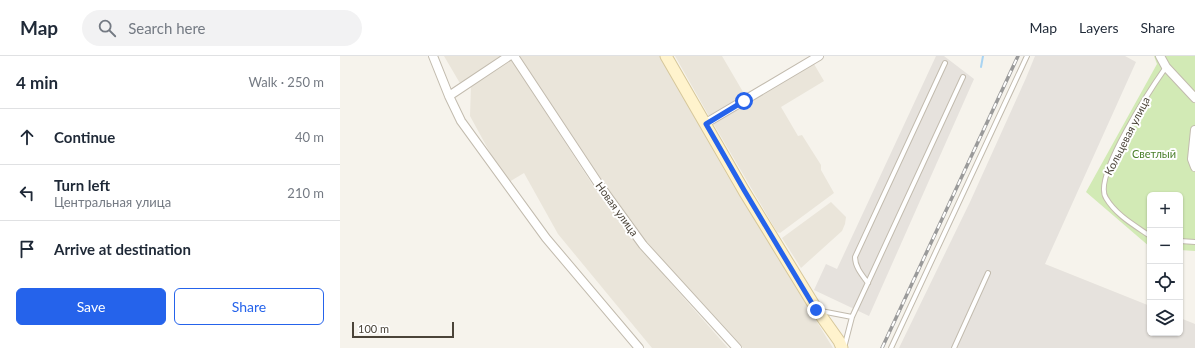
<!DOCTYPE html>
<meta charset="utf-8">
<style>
:root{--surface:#fff;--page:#f2f2f3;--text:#1f2937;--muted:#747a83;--line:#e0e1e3;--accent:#2563eb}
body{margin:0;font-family:Lato,sans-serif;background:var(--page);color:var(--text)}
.controls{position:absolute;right:12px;bottom:12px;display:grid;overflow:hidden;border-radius:6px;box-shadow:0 1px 3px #0004}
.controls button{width:36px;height:36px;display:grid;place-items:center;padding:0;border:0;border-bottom:1px solid var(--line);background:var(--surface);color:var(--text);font:20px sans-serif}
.scale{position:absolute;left:12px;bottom:10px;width:102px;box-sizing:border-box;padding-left:4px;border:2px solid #4b4439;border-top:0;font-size:11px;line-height:14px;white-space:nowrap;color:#4b4439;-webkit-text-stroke:3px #fff;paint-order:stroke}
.stop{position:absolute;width:12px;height:12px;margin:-9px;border:3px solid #2563eb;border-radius:50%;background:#fff}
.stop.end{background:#2563eb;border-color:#fff;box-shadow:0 1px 4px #0008}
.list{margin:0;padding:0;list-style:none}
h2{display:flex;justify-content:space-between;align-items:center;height:52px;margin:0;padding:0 16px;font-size:17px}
h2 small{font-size:13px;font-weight:400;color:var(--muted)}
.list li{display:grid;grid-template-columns:26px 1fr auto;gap:12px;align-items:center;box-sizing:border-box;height:56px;padding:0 16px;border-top:1px solid var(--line)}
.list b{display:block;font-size:15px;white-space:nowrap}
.list p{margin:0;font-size:13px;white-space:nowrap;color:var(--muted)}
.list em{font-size:13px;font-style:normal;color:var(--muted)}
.actions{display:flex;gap:8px;padding:12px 16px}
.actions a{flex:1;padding:9px 0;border:1px solid var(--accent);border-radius:6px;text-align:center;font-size:14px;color:var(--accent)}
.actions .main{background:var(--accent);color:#fff}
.icon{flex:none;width:22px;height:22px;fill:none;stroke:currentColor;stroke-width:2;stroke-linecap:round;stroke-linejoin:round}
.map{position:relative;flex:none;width:855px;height:292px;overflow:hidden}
header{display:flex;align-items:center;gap:24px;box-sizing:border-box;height:56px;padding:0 20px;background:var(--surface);border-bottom:1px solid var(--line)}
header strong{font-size:19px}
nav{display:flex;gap:22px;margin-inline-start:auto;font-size:14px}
.search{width:280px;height:36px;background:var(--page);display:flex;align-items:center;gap:10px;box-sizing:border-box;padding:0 14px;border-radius:22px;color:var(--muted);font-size:15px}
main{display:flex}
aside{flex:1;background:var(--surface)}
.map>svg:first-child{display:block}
.residential{fill:#eae5da}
.industrial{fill:#e6e2dd}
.green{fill:#d2eab5}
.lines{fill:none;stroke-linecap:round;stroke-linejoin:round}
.stream{stroke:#a9d4f2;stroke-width:2}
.lane-casing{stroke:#c2bbae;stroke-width:6}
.street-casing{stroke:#c2bbae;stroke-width:10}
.secondary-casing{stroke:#d6c79b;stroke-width:13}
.lane{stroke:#fff;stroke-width:4}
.street{stroke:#fff;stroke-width:8}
.secondary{stroke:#fff3cd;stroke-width:11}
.rail-casing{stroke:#9a9a9a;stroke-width:3.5}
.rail{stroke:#fff;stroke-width:2;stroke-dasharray:6;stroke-linecap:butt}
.route{stroke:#2563eb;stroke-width:5}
.labels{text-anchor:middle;stroke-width:4;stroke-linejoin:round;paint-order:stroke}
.street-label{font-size:11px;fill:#4b4439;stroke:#fff}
.park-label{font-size:11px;fill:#4a7f2a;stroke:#fff}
</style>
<header>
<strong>Map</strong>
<div class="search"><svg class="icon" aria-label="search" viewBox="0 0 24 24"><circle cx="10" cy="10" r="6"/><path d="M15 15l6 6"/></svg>Search here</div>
<nav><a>Map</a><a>Layers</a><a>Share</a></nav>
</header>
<main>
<aside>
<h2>4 min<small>Walk · 250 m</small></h2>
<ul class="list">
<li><svg class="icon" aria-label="ahead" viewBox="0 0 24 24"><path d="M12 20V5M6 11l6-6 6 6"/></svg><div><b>Continue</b></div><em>40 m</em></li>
<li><svg class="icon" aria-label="left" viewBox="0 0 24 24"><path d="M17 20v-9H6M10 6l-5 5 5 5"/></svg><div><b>Turn left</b><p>Центральная улица</p></div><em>210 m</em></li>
<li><svg class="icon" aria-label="arrive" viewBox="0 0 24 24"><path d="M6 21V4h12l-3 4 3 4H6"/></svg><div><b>Arrive at destination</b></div></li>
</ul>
<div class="actions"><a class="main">Save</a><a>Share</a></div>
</aside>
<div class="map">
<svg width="855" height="292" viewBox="0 0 855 292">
<rect width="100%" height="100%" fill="#f6f3ec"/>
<!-- residential -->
<path class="residential" d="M104,0H166L121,29Z
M178,0H320L386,117L493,292H403L311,193L249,106Z
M335,0H382L406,41L370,62Z
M171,3L252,128L287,174L328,224L388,292H312L218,178L184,117L169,126L154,104L130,60L131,29Z
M474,8L484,25L441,51L458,80L462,79L481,109V114L494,137L440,177L437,176L373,67Z
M491,146L506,161L505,168L502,175L461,212L442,182Z"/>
<!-- industrial -->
<path class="industrial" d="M596,0H604L634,23L529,260L474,234L486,208L497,213Z
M695,0H785L796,6L705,208L810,250V277H840V262L855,268V292H559L630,146L686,22Z"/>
<!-- green -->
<path class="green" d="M814,0H855V195L840,194V139H810V191L746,136L817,8Z"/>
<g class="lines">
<!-- stream -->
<path class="stream" d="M641,11L643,0"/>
<defs>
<path id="lane" d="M810,180C794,169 776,159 766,142C752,121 812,31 826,11
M840,185L855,186
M528,227C522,219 515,211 515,201L605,7
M481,255L512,261
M504,292L512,261L623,21
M551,292L687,0
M614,292L648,217"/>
<path id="street" d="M93,0L109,40L121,65L206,182L299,292
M174,0L258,127L303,189L397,292
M820,0L826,11L855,42
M109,40L169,0
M366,67L479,0
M855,74L852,103L855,111"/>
<path id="secondary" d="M326,0L404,135L477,254L499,285L502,292"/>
</defs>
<!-- lane casing -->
<use href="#lane" class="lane-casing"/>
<!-- street casing -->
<use href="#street" class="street-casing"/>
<!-- secondary casing -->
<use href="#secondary" class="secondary-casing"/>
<!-- lane -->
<use href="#lane" class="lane"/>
<!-- street -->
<use href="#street" class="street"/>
<!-- secondary -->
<use href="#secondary" class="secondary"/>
<defs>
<path id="rail" d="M542,292L678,0"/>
</defs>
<!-- rail casing -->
<use href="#rail" class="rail-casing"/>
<!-- rail -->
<use href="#rail" class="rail"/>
</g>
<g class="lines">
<!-- route -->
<path class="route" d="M404,45L366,68L404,134L476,254"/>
</g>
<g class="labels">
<!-- street labels -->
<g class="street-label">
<text transform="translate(787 80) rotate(-63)" y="4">Кольцевая улица</text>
<text transform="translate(277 153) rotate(54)" y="4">Новая улица</text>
</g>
<!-- park labels -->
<g class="park-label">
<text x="814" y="102">Светлый</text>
</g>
</g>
</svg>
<div class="controls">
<button>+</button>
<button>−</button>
<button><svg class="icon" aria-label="locate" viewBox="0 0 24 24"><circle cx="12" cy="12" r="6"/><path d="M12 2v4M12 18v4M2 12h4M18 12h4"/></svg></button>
<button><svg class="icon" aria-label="layers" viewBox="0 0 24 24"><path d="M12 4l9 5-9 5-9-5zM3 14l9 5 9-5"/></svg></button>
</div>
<div class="scale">100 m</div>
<div class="stop" style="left:404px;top:45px"></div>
<div class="stop end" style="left:476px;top:254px"></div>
</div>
</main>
